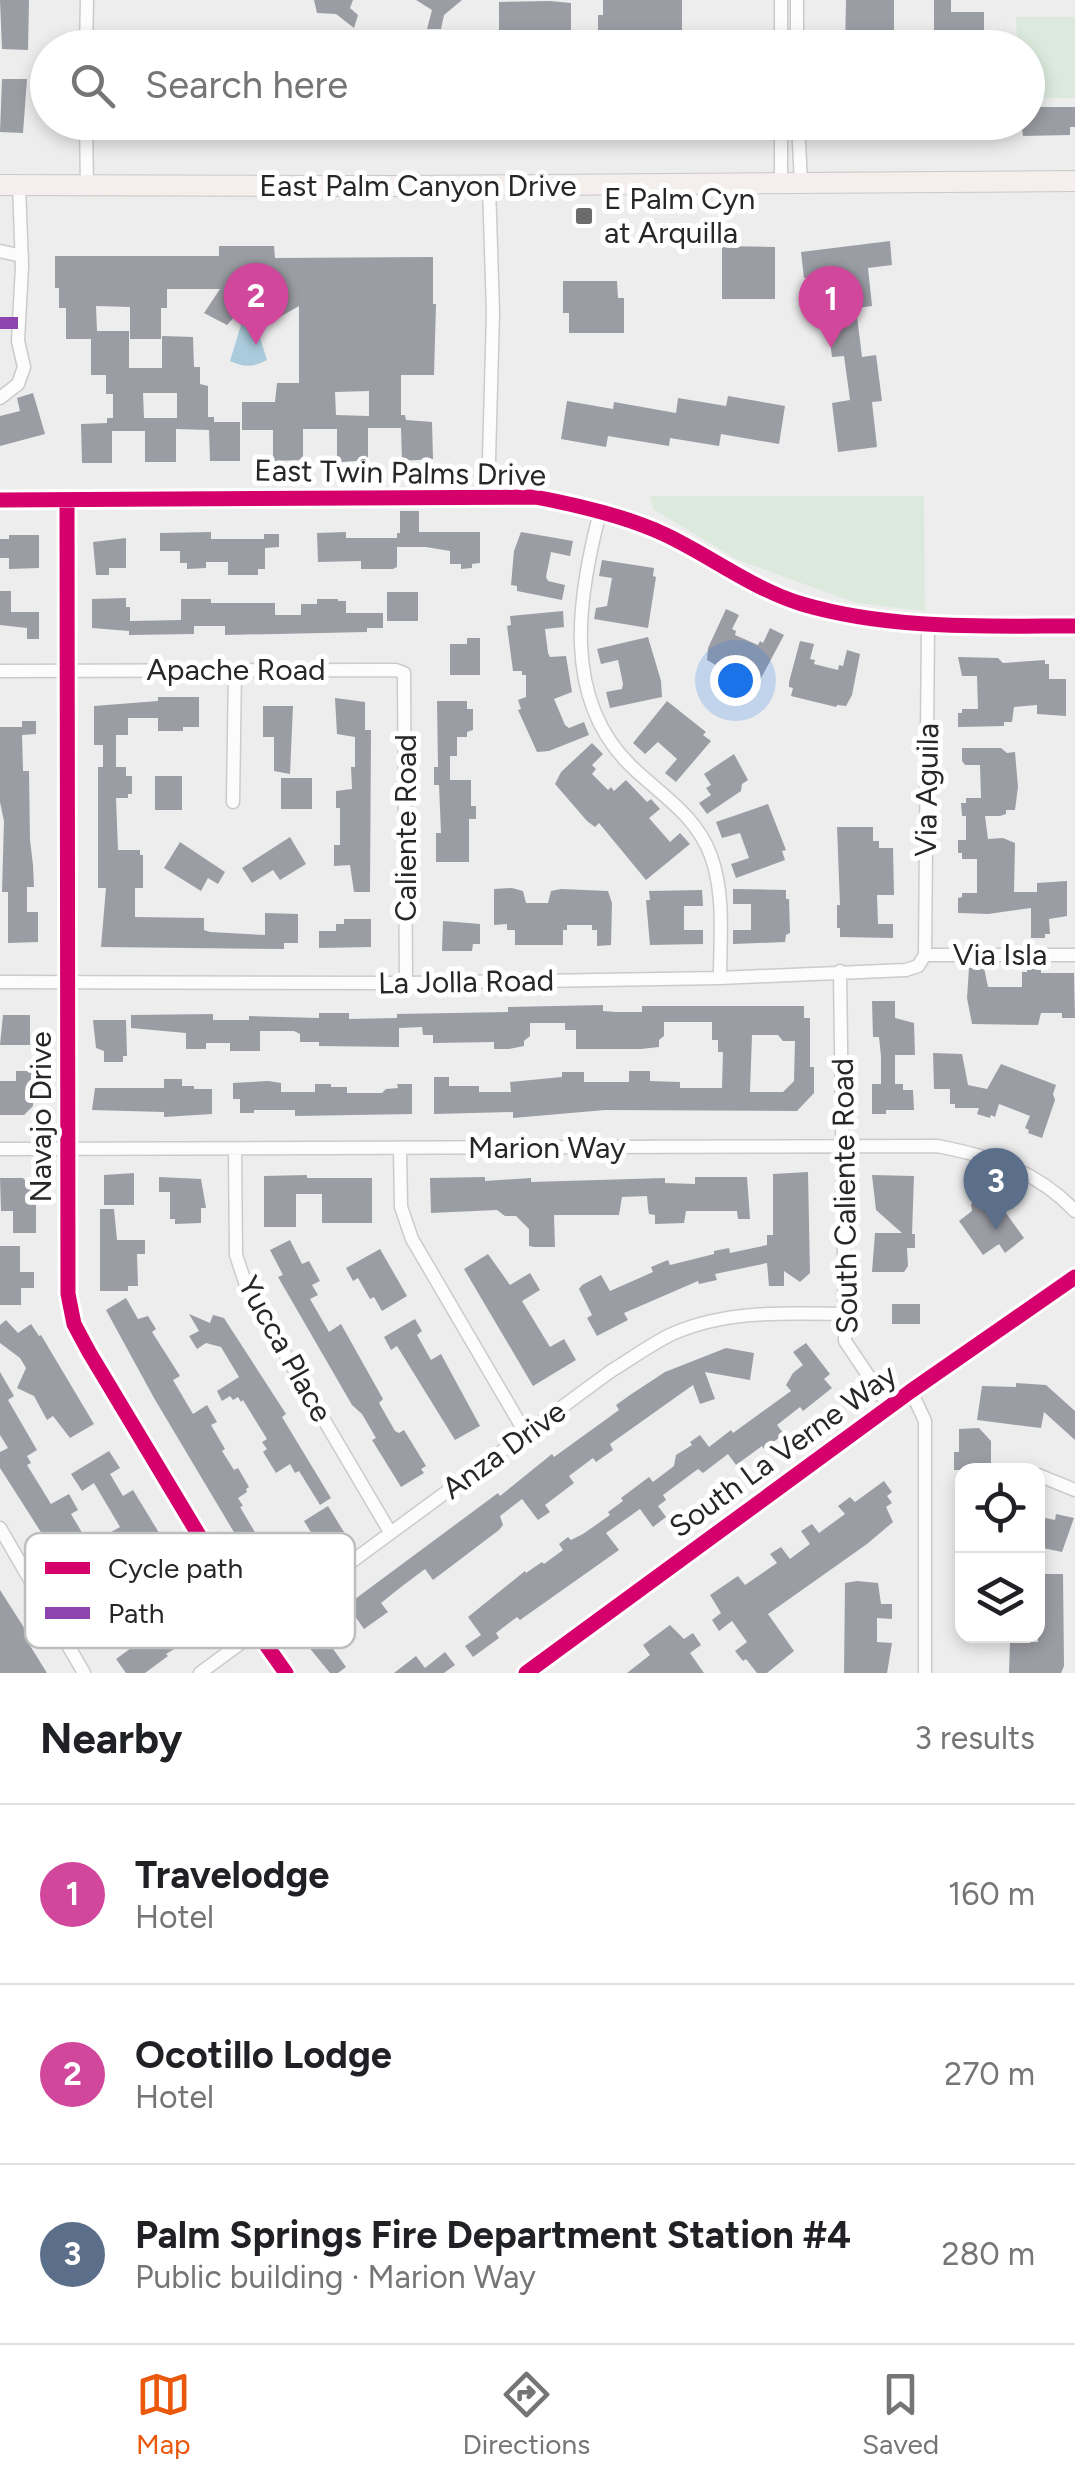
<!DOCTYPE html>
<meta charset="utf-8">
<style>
:root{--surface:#fff;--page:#f6f6f6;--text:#202124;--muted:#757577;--line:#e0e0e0;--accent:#ea580c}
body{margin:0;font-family:Figtree,sans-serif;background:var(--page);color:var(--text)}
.controls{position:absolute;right:30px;bottom:30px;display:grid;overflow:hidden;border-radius:20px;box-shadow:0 5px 15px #0003}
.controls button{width:90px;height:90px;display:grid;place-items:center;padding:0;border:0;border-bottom:2px solid var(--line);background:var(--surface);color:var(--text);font:50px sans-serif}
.you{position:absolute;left:735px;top:680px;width:35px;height:35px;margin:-25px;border:8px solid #fff;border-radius:50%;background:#1a73e8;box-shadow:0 0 0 15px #1a73e833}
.badge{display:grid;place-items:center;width:65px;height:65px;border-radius:50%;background:var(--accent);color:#fff;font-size:32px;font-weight:700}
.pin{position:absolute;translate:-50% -82px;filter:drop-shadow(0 2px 5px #0008)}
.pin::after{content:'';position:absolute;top:52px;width:35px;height:30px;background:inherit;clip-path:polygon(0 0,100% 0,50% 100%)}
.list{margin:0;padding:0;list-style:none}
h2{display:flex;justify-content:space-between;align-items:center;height:130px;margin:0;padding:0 40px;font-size:42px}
h2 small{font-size:32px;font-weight:400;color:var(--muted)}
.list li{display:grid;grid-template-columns:65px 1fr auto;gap:30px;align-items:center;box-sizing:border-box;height:180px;padding:0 40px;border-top:2px solid var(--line)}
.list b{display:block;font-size:38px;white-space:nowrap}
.list p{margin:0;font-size:32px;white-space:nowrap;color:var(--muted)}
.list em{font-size:32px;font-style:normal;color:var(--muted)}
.icon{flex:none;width:55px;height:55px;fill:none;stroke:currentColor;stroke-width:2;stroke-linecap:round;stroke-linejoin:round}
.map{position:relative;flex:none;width:1075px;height:1673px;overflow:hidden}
.search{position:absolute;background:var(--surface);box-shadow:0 5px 15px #0003;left:30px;right:30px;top:30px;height:110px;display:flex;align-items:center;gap:25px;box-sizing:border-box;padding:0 35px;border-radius:55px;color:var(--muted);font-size:38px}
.sheet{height:670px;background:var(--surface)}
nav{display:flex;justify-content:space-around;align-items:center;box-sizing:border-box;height:140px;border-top:2px solid var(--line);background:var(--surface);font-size:28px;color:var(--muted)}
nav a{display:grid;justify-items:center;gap:5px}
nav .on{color:var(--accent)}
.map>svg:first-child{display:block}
.green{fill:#dceadd}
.water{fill:#aacbdc}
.building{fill:#9b9da4;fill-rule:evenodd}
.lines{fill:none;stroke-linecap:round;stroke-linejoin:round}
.minor-casing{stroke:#cbcbcb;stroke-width:15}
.tertiary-casing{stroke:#cbcbcb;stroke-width:18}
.primary-casing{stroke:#c9c9c9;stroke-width:22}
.minor{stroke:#fcfcfc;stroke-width:12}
.tertiary{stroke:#fcfcfc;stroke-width:15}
.primary{stroke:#f4eeed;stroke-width:20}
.quiet{stroke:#8e44ad;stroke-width:12;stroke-dasharray:25 12;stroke-linecap:butt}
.cycleway-casing{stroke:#fff;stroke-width:21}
.cycleway{stroke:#d6006c;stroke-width:15}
.poi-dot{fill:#6c6c6d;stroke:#fff;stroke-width:4}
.labels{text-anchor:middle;stroke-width:10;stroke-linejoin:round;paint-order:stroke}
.street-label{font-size:30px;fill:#272728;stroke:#fff}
.poi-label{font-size:30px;fill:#272728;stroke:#fff;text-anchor:start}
.key{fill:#fff;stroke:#bebebe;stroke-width:2.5}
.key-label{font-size:28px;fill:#272728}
</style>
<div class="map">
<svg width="1075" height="1673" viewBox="0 0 1075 1673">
<rect width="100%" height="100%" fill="#ededee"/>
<!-- green -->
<path class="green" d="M1016,17H1075V98H1028V48L1017,47Z
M650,496H924L925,611L856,603L738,560L653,509Z"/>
<!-- water -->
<path class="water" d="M247,313L261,318L256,325L267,360C252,368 244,367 230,361L241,325L234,318Z"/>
<!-- building -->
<path class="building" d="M0,0H29L28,50L2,49Z
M314,0H353L350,8L358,15L354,28L336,14L317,13Z
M416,0H462L444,15L441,29H427L432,10Z
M603,0H682V48H598V15H603Z
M846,0H894V33H934V0H951V12H984V37H953V48H845Z
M550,1L571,3V48H499V2Z
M2,79H27L23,133L0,132Z
M1028,107H1075V127H1070V135L1023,136L1021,122H1028Z
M890,241L892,265L868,268L872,306L856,308L862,357L876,355L882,401L872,402L877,447L838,452L832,403L850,400L844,356L832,357L826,309L835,308L831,275L804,278L801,252Z
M219,246H274L275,258L433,257V304H436L434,375H401V415H405L406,420L432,422L433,459L402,461L401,428H368V460L342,462L337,460V429H303V460L273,461V430H242V402H275L277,383H299V306L266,325L256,314L244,312L236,315L227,325L204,313L220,289H167V308H161V339H130V307L96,306L97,331H129V368H162V336L193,337L194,367H200V384L208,386V417H214V422H240V461H210L209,430L176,429V462H145V431H112V463H82L81,424L107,423V418H113V394H106V375H91V339H66V308H59V288H55V256H219ZM369,391V416L336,415L335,392ZM143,393H177V418H144Z
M722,246L775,247V299H722Z
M563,281H617L618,298H624V333H569V313H563Z
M33,393L45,434L0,446V416L20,411L17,398Z
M728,396L785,406L779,444L721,434L719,446L670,438L669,446L608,436L606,447L561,439L567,401L613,409L614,402L676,413L678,398L726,406Z
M400,511H419V532H480V563L472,564V568L461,569V564H450V551L426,547H397V567L393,569H361V561L318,562L317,533L346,532V538H397V533H400Z
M211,532V539H264V534H279V547L265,548V569H258V575H228V562H206V568L187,569V563H180V551H160V533Z
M521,532L573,541L570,556L551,552L546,577L548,581L565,585L562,600L517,591V586L511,585L514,551Z
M9,535H39V568L9,569V558H0V539H9Z
M126,538V568H109V575H96L93,542Z
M602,560L654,568L653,576L656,577L648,628L594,619L596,608L607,606L612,578L599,576Z
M0,591H11V612H39V639H27V628L0,625Z
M387,592H418V621H387Z
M126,598V607H130V621L181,620V599H211V603H275V615H301V604H317V599H338V601H346V613H383V628H367V632L225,635V626H194V634L129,635V631L92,628V599Z
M726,609L739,615L732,629L736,631L735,635L758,645L760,641L763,643L770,628L784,635L759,682L728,672L707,660L708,648Z
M563,611L564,627L545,629L548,653L550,657L566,656L572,692L554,699L565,725L569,728L584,722L589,735L549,751L537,752L518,710L521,709L518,700L526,697V675H522V671H513L507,626L511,625L510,616Z
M648,637L661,681L662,697L610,708L606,692L622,689L623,684L618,660L601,664L597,649Z
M467,638H480V675H450V644H467Z
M800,641L814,644L810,659L815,660L814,664L838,670L839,665L843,666L847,650L860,654L852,695L846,706L837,705L836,707L791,696L793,688L789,687V682Z
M958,657L998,658L1003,663L1045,660V664H1049V679H1066V716L1037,714V705L1014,707L1012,722H1004V726L958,727V713H962V709H978L977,676H962Z
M158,697H199V727H183V731H158V718H128V735H116V767H126V776H132V794H128V798H116L118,850H140V855H143V888H135V917L204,918V930L210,932L265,935V913L298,914V943H284V949L101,947L106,888H98V767H103V745H94V706L158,701Z
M335,698L365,702V730H371L370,892H354L350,865L334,866V845H340V808H336V791L352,789L351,767H355V737L337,734Z
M437,701H467V709H473V730L467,732V737H457V756H450V780H471V806H476V819H469V862H436V833H441L439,785H434V767H438Z
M667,701L706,732L703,735L711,741L676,782L665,773L677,759L658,742L645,754L633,743Z
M263,706H293L290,774L274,771V737H263Z
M22,721H36V734L22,735L23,771H29L30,840L33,865L34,887H27V912H38V942L8,943V892H2L4,821L0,802V727H22Z
M592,743L603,754L592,765L596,769L592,774L608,790L611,787L614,791L626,780L647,802L651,799L660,809L649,818L670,842L680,833L690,844L646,880L599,823L595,827L587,821L555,784L561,772Z
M962,748H1001L1007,753L1015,752L1018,787L1015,810H1006V814L1000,816H985L988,839L1003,838L1015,843L1014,892H1037V883L1067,881V916L1049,919L1050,934H1045V938H1031V908L988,914L958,913V898L962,897V893H977V859H962V853H958V840H966V816H962L961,803H966V798H981L980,765H965L962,761Z
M734,754L748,780L742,784L741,791L707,814L699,803L711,795L706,788L711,785L704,774Z
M155,776H182V810H155Z
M281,778H312V809H281Z
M768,804L786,850L782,851L785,860L736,878L731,864L749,858L740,833L722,838L716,822Z
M837,827H873V841H879V848H893L894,895H877L878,924H893V938L840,937V928H837V905H840Z
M290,837L306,864L280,880L273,870L252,883L242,868Z
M180,842L225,872L218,884L208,878L201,891L164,868Z
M512,888L523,891L526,903H548L551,891L561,889L608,891L612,903L611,945L597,946V930H592V925H567V930H563V945H515V930H507V924L494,925V889Z
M733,889L786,890V899H789L790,933L786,935L785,942L733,944V930H751V904H733Z
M702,890L703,906H684V930H703V944L650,945L646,900H650L649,891Z
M344,919H371V947L319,948V931H336V924H344Z
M443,921L480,924V944H473L472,951H442Z
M969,968H984L988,987H1022V972H1027V968H1041V973H1074L1075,1018H1062V1013H1041L1038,1025L972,1024L967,998Z
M872,1001H895V1018L914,1023L915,1055H895V1084H903V1090H913L914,1110H886V1114H872V1084H881V1056L879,1037H873Z
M603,1005V1011L616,1012H642V1006H804V1018H810V1067H814V1093L797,1111L605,1110L513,1118V1112L434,1114V1077H449V1086H479V1092H511L510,1082L562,1077V1072H584V1082H629V1071H650V1081L680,1082V1088H722L723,1052H718V1040H712V1022H664V1036L659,1040V1047L641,1049H576V1030H565V1023H530V1036L524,1041V1046L509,1049H494V1042L433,1043V1035H423L422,1027L399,1028V1047L319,1046V1042H300V1034L294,1031H260V1051H230V1043H206V1049H186V1033L131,1028V1015L213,1014V1020H249V1016L319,1018V1013H349V1019L397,1018V1014L508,1012V1007ZM752,1035H778L783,1041H795L794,1081L783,1092H750Z
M3,1015H30V1045H0Z
M93,1020H126L127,1056H123V1062H104V1051L96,1048Z
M933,1053L962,1054L968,1085L987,1089L1001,1064L1056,1085L1053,1094L1055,1100L1042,1138L1028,1133L1029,1130L1025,1128L1030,1116L999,1104L995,1117L991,1115L990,1118L977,1114L979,1108H955V1104H950V1089H934Z
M16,1071H34L33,1106L24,1115H0V1081H16Z
M164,1079H182V1086H194V1089H212V1114L164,1117V1112L92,1110L95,1088H164Z
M268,1081L281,1083V1092H315V1084H331V1087H347V1093H382L386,1089L398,1088L397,1084H412V1114L295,1116V1110H254V1113H240V1099H233V1083Z
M808,1172L810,1273L800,1282L784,1271V1286H769L767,1263L715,1274L717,1280L699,1284L698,1281L624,1313L628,1320L597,1336L587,1318L592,1315L579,1289L582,1285L601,1275L610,1291L653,1272L651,1267L668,1260L670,1265L714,1254V1251L729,1248L730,1253L767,1245V1235H773V1174Z
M134,1173V1205H104V1175Z
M307,1175V1178H372V1223H322V1194H296V1227H264V1176Z
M872,1175L914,1176L912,1234H915V1248H907L908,1266L904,1272H872L875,1233H902L876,1210Z
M159,1177L201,1179L206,1208H201V1223L175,1224V1219H170V1192H159Z
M485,1177V1181L531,1178V1182L665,1178V1183L695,1184V1177H747L750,1219H738L737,1211H686L684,1223L655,1224V1215L649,1214L648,1208L647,1196L622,1197L619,1215H554L555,1247H534L529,1246V1229L516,1216H505L497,1210L431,1213L430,1178Z
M0,1178H23L36,1192V1233H13V1211H1Z
M990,1191L1024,1238L1005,1253L999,1244L983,1255L959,1221L972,1211L971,1204Z
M100,1209H114L117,1240H145V1254H137L138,1286H128V1291H100Z
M290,1240L302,1264L309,1261L320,1281L312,1285L318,1295L310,1299L329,1332L341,1324L383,1399L379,1403L395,1431L399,1433L404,1430L426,1466L421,1469L424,1473L401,1487L372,1440L376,1438L362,1414L352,1405L278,1277L283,1275L270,1250Z
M0,1246H20V1272H34V1288H21V1305H0Z
M380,1249L407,1296L382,1311L374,1297L370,1299L358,1278L353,1281L346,1268Z
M488,1254L510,1285L530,1273L540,1290L522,1301L550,1347L564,1339L576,1360L533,1386L464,1269Z
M126,1298L138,1319L148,1316L156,1329L152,1332L180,1376L173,1380L193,1414L207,1405L217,1422L211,1425L225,1449L222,1451L234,1470L238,1468L249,1487L246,1489L247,1492L238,1498L243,1506L240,1507L265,1549L269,1546L272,1550L282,1544L293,1561L287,1564L291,1570L266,1586L154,1398L106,1310Z
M892,1304H920V1324H892Z
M189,1314L210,1323L213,1315L224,1318L286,1414L282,1417L331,1498L320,1505L299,1471L295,1473L290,1464L276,1473L263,1452L267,1449L262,1442L267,1439L243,1400L241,1402L238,1397L233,1400L230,1396L222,1401L217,1391L239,1377L221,1347L206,1343L197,1349L189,1336L199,1331Z
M415,1319L422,1331L417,1335L431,1360L441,1354L480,1426L455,1440L397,1346L391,1350L384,1337Z
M6,1320L18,1333L31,1324L39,1336L41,1335L94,1424L70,1438L53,1416L47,1420L34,1396L17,1388L26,1368L20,1358L0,1343V1325Z
M806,1343L830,1374L824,1379L832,1388L803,1411L800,1407L777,1425L784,1434L764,1449L762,1446L736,1465L728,1454L703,1473L698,1469L663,1495L666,1500L658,1506L666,1517L653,1527L640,1509L606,1533L619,1550L520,1620L517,1617L496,1633L499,1638L473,1657L465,1646L481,1635L468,1617L525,1571L526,1573L542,1562L544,1564L563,1550L559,1544L568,1537L571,1540L583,1534L610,1515L608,1512L623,1501L621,1498L649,1477L653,1482L674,1466L676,1455L692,1445L690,1442L700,1435L709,1447L731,1430L733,1433L791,1391L786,1385L793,1373L803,1365L793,1352Z
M726,1348L754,1353L750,1380L705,1372L715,1399L700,1404L693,1385L610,1444L613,1450L596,1462L593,1458L569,1476L574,1483L545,1505L550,1512L538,1520L522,1499L500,1516L503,1525L499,1530L433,1580L425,1569L401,1587L381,1603L388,1612L364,1629L347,1605L498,1493L500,1496L552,1454L554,1457L619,1410L616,1405L630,1395L665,1372Z
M0,1372L14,1396L8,1400L37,1450L27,1456L31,1463L27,1465L51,1504L69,1494L78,1510L71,1514L90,1546L82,1551L117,1608L97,1620L0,1468V1452L8,1448L0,1435Z
M1016,1383L1046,1385L1075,1411V1440L1044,1412L1041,1428L977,1420L982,1386L1016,1387Z
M979,1428L991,1441V1470H954V1452H959V1429Z
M109,1451L120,1468L110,1474L123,1496L133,1490L161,1536L141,1548L151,1564L135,1574L111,1532L120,1527L94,1483L82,1491L71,1474Z
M884,1481L892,1492L887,1496L892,1503L886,1507L893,1522L867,1544L768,1614L794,1651L767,1673H757L746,1659L743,1661L735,1651L747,1642L732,1621L719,1631L712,1620L721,1613L710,1595L738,1576L745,1585L777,1563L770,1554L781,1547L790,1559L810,1544L801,1531L812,1524L819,1533L845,1514L838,1506L850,1497L855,1502Z
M328,1506L344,1532L320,1547L304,1521Z
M1056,1514L1074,1518L1062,1552L1038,1547V1520L1041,1517L1055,1520Z
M1038,1574H1063L1064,1666L1061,1673H1009L1010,1642H1038Z
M184,1577L213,1626L166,1654L168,1656L145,1673H126L116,1659L138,1643L133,1637L147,1627L156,1639L182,1624L161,1591Z
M857,1581L878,1583L881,1604H892V1619L877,1618V1642L892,1643L887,1673H844L845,1583Z
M0,1590L23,1626L31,1642L29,1644L47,1673H0Z
M324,1615L341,1639L331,1646L346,1667L338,1673H330L298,1634Z
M670,1625L684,1639L693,1633L701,1645L690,1653L704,1673H627L650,1655L643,1645Z
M445,1652L455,1665L444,1673H394L416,1656L425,1668Z"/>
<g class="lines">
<defs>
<path id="minor" d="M781,0V48
M797,0V48
M86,48L87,0
M86,122L87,186
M781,122V183
M798,122L801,183
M0,251L22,256
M0,398L18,384L24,367L18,341L22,266L19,185
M488,497L493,312L489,185
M0,500L535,497C578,505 626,516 666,535C712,557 753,589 802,604C891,630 984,626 1075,626
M67,500L68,1294L74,1324L89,1352L257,1632L286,1673
M600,512C578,596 561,698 631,766C661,795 696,815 711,856C725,895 720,938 720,978
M0,671L396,670L404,673L406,983
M233,802L235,670
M925,955L928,625
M925,955H1075
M840,971L845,1341L890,1408
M0,982L406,983L720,978L906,970L918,966L925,955
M400,1148L401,1207L412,1239L526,1434
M0,1149L937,1146C990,1156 1037,1171 1075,1211
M235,1150L236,1255L248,1291L390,1532
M911,1391L925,1421V1673
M1038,1475L1075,1490
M0,1528L84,1673
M200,1673L611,1371C631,1359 651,1344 672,1334C726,1310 784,1313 843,1314"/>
<path id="tertiary" d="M526,1673L911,1391L1075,1277"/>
<path id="primary" d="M0,185L401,186L1075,181"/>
</defs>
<!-- minor casing -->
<use href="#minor" class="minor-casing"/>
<!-- tertiary casing -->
<use href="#tertiary" class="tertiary-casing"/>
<!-- primary casing -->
<use href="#primary" class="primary-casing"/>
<!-- minor -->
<use href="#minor" class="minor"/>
<!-- tertiary -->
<use href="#tertiary" class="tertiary"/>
<!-- primary -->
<use href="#primary" class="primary"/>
<!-- quiet -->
<path class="quiet" d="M0,323H18"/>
<defs>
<path id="cycleway" d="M0,500L535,497C578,505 626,516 666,535C712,557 753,589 802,604C891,630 984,626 1075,626
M67,500L68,1294L74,1324L89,1352L257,1632L286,1673
M526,1673L911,1391L1075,1277"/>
</defs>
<!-- cycleway casing -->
<use href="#cycleway" class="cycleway-casing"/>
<!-- cycleway -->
<use href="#cycleway" class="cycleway"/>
</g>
<!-- markers -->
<rect class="poi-dot" x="574" y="206" width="20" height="20" rx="5"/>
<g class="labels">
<!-- street labels -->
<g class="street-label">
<text x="418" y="196">East Palm Canyon Drive</text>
<text transform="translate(400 473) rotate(1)" y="10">East Twin Palms Drive</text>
<text x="236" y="680">Apache Road</text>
<text transform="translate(927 790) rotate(-89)" y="10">Via Aguila</text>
<text transform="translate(406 828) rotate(-90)" y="10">Caliente Road</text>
<text x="1000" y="965">Via Isla</text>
<text transform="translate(466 982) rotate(-1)" y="10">La Jolla Road</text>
<text transform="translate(41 1117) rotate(-90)" y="10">Navajo Drive</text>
<text x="547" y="1158">Marion Way</text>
<text transform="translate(845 1196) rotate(-91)" y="10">South Caliente Road</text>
<text transform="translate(285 1349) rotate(61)" y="10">Yucca Place</text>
<text transform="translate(504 1450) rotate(-36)" y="10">Anza Drive</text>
<text transform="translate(783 1451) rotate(-36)" y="10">South La Verne Way</text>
</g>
<!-- poi labels -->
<g class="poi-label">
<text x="604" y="209">E Palm Cyn<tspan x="604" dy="34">at Arquilla</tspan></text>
</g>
</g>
<!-- legend -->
<rect x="25" y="1533" width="330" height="115" rx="15" class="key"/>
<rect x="45" y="1562" width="45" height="12" fill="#d6006c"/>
<rect x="45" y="1607" width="45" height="12" fill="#8e44ad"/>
<g class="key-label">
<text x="108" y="1578">Cycle path</text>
<text x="108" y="1623">Path</text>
</g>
</svg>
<div class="controls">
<button><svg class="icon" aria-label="locate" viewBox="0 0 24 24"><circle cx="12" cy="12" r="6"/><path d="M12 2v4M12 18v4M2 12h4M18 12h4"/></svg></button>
<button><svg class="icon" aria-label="layers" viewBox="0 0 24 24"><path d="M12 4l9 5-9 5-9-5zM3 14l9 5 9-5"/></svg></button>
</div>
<div class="you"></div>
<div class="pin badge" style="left:831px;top:348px;background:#d1479c">1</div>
<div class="pin badge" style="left:256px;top:345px;background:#d1479c">2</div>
<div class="pin badge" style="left:996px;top:1230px;background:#5c6f8a">3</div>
<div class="search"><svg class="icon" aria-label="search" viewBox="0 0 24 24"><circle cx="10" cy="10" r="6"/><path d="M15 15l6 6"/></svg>Search here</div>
</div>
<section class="sheet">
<h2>Nearby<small>3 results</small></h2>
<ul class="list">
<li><span class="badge" style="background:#d1479c">1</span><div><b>Travelodge</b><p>Hotel</p></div><em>160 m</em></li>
<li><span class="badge" style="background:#d1479c">2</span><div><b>Ocotillo Lodge</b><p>Hotel</p></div><em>270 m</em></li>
<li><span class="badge" style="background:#5c6f8a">3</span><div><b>Palm Springs Fire Department Station #4</b><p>Public building · Marion Way</p></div><em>280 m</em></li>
</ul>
</section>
<nav>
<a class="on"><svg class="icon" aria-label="map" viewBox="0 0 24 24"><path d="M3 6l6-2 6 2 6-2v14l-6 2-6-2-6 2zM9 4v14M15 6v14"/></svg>Map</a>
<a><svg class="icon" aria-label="directions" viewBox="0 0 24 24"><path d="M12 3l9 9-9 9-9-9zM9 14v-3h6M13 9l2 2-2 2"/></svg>Directions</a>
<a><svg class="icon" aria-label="saved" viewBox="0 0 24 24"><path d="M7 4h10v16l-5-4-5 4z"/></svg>Saved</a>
</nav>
